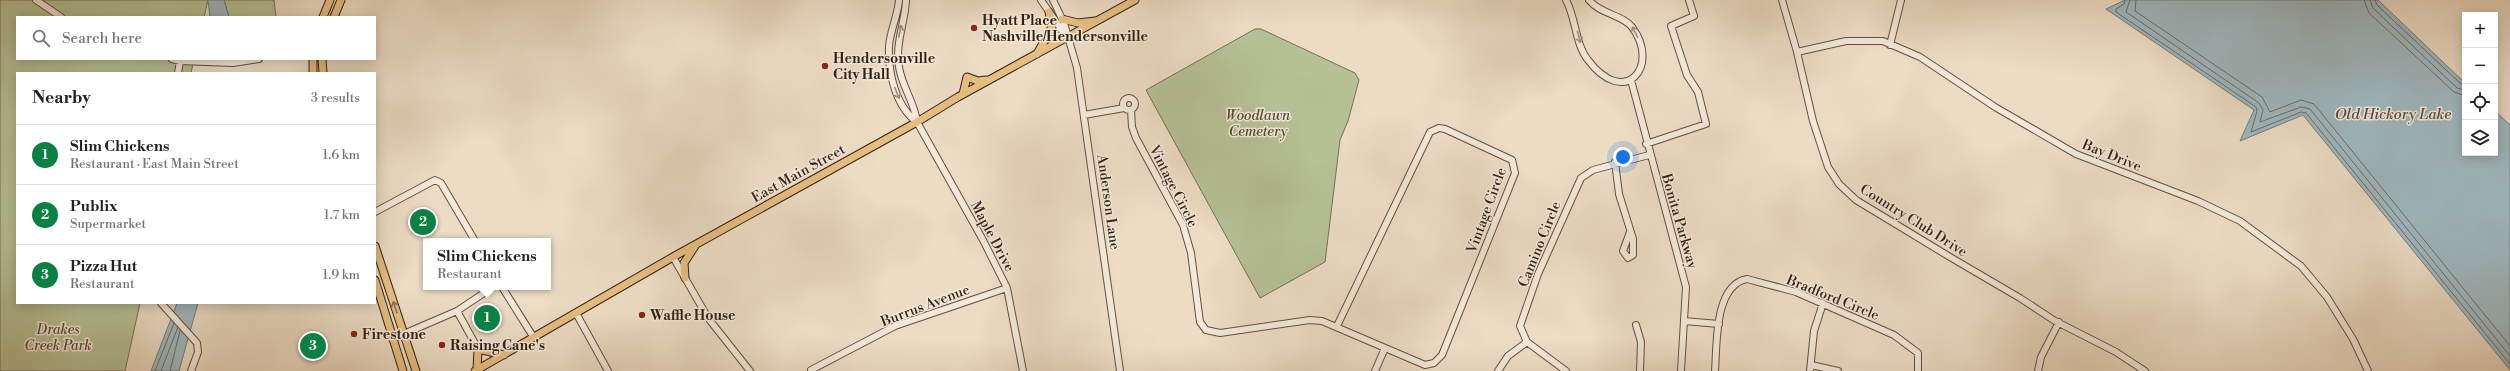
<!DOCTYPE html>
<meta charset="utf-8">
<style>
:root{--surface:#fff;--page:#f6f6f6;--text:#202124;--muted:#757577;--line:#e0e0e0;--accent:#0b8043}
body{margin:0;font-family:"Libre Bodoni",serif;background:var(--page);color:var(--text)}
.controls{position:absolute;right:12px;top:12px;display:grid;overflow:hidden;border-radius:0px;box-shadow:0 2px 10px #0003}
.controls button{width:36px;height:36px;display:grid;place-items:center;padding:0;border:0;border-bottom:1px solid var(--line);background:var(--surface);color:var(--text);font:20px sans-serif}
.you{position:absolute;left:1623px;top:157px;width:14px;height:14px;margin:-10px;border:3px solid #fff;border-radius:50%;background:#1a73e8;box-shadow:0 0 0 6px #1a73e833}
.badge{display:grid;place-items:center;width:26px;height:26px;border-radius:50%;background:var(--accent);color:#fff;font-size:13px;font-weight:700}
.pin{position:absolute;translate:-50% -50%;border:2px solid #fff;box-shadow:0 1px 4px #0006}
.popup{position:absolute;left:423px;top:238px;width:128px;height:52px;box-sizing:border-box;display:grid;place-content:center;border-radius:0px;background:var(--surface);filter:drop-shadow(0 1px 3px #0005);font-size:13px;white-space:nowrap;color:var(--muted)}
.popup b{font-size:15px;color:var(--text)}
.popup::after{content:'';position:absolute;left:50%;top:100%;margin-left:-8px;border:8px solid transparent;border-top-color:var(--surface)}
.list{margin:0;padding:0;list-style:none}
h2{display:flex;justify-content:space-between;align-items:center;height:52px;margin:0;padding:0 16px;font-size:17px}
h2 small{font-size:13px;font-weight:400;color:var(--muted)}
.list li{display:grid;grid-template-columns:26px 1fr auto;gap:12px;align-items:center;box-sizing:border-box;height:60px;padding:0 16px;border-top:1px solid var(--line)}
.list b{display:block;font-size:15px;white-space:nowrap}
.list p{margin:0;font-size:13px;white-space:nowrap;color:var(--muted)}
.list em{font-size:13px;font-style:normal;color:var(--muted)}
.icon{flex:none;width:22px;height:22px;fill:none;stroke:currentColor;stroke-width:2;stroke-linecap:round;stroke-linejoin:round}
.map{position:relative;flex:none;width:2510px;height:371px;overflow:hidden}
.search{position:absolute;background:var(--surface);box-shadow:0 2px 10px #0003;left:16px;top:16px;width:360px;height:44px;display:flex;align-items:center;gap:10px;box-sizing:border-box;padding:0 14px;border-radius:0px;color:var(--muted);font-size:15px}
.panel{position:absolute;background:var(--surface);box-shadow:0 2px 10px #0003;left:16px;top:72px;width:360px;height:232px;border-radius:0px}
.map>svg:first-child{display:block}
.green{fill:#b6c196;stroke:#747155}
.water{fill:#9fb8c0;stroke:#747c7b}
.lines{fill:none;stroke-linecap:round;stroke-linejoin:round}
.shore{stroke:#696c6a;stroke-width:1}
.minor-casing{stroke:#615040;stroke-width:8}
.major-casing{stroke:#332114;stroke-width:9}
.minor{stroke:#f3e8d9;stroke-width:6}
.major{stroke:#e6be82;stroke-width:7}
.oneway{stroke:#9d8e80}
.oneway2{stroke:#8c704b}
.poi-dot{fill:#8f2418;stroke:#f3e8d9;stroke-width:1.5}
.labels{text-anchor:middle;stroke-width:3;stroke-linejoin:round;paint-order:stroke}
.poi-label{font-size:14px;font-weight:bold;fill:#332114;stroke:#f3e8d9;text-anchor:start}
.park-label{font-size:14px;font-style:italic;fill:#544934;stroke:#f3e8d9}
.street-label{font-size:14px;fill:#332114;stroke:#f3e8d9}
.water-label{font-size:15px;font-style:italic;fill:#534e48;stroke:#f3e8d9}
</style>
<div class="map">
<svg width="2510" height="371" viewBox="0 0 2510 371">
<rect width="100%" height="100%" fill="#ecdcc4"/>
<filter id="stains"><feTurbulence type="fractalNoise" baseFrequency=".005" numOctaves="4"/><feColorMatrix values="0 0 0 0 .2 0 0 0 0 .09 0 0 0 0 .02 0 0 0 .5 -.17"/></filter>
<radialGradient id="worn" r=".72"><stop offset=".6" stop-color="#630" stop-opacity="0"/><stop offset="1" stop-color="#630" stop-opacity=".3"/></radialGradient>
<!-- green -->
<path class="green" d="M0,0H208L204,17H17V59H194L191,73H17V303H140L125,371H0Z
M224,0H274L276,17H229Z
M1255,29H1261L1355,73L1359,80L1348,121L1340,140L1325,262L1260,298L1146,90Z"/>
<!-- water -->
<path class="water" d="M208,0H224L229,17H210Z
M2125,0H2378L2465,83V153H2495V111L2510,125V370L2303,115L2240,141L2254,110L2106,9Z
M177,303H198L179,371H151Z"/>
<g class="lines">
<!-- shore -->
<path class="shore" d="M2125,0L2124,4L2116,9V12L2256,107L2257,111L2251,132L2301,112L2306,113L2510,364
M2130,0L2126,12L2259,103L2263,110L2260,122L2301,107L2310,109L2510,356
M2136,0L2135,11L2262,97L2270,112L2301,100L2314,104L2510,346
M2364,0L2369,13L2454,92L2465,96
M2370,0L2373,8L2457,88L2465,90
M2375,0L2377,5L2461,84L2465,85
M155,371L174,323
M161,371L178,327
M170,371L180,331"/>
<defs>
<path id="minor" d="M36,0L61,17
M899,0C898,15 890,31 889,46C888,72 895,106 917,122
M906,0C905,23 895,43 899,67C902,87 915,103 917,122L983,240L1007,288L1023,371
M1041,0L1065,35
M1053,0L1064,23L1077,68L1120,371
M1566,0C1576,18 1575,44 1588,60C1625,109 1661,66 1632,27C1623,15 1600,14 1589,0
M1782,0L1797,52L1813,121L1828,167L1839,184L1856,200L1950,257L2020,298L2055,321L2116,352L2145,371
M1890,45L1901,0
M1797,52L1846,41H1883L1920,57L1995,107L2076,154L2198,201L2240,221L2301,266L2327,297L2353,339L2368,371
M172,59L180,61L233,63L259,59
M178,73L180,61
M1631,80L1686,287L1681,371
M1123 104a6 6 0 1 1 12 0a6 6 0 1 1-12 0Z
M1131,110L1132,127L1136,138L1183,225L1191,253L1200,322L1206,330L1220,333L1310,320L1322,321L1425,365L1434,363L1442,355L1515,173L1512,160L1445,129L1439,128L1430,132L1337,326
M1084,115L1124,108
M1646,144L1706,124L1698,92L1687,75L1671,26L1694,16L1689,0
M1615,162L1619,194L1633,239V255L1628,258L1623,251L1630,232
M375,212L435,180L441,183L475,241
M673,257L708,318L750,371
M502,287L534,338
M161,303L197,343L198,352L191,371
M457,311L478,349
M576,313L608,371
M1684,321L1719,324
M1636,325L1641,342L1640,371
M392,339L457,311L493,287
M1811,365L1838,371
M811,370L895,326L1007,288
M1375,371L1385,348
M1498,371L1508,356L1527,342
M1566,371L1527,342L1520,326L1538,274L1581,178L1593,170L1649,155
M1715,371C1717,345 1714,285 1747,279L1796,292L1894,335L1918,353V371
M1810,371L1814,331L1823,303
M2038,371L2041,357L2059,322"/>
<path id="major" d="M323,17L330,0
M334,17L341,0
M1062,19L1078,23L1095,21
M1037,54L1052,27L1049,12
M313,59V73
M322,59L323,73
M963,94L967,77L978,81L986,80
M375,246L416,371
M685,278L684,263L695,246
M375,280L403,371
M477,370L478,349L504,355
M475,371L673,257L917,122L958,97L1135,0"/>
</defs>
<!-- minor casing -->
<use href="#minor" class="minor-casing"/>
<!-- major casing -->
<use href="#major" class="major-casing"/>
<!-- minor -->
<use href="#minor" class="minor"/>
<!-- major -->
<use href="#major" class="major"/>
</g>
<!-- one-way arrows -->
<defs><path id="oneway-shaft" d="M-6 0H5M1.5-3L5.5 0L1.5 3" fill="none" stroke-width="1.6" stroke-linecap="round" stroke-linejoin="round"/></defs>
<g class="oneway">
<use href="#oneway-shaft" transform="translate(900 31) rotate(-78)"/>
<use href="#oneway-shaft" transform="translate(1635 32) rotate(-117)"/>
<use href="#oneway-shaft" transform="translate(1579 37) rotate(75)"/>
<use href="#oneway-shaft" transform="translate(897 93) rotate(68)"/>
</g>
<use class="oneway2" href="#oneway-shaft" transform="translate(395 307) rotate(-108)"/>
<!-- markers -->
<g class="poi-dot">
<circle cx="974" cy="28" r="4"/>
<circle cx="825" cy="66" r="4"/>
<circle cx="642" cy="315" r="4"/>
<circle cx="354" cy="334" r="4"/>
<circle cx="442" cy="345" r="4"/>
</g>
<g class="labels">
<!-- poi labels -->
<g class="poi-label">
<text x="982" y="25">Hyatt Place<tspan x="982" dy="16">Nashville/Hendersonville</tspan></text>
<text x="833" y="63">Hendersonville<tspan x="833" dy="16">City Hall</tspan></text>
<text x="650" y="320">Waffle House</text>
<text x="362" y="339">Firestone</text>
<text x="450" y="350">Raising Cane's</text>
</g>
<!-- park labels -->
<g class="park-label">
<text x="1258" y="120">Woodlawn<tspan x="1258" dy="16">Cemetery</tspan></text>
<text x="58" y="334">Drakes<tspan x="58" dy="16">Creek Park</tspan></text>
</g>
<!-- street labels -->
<g class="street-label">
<text transform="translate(2112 155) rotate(22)" y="5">Bay Drive</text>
<text transform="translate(798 173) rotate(-29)" y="5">East Main Street</text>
<text transform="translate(1174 186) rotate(63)" y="5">Vintage Circle</text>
<text transform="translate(1109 202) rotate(82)" y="5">Anderson Lane</text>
<text transform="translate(1486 210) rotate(-70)" y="5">Vintage Circle</text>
<text transform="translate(1914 220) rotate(32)" y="5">Country Club Drive</text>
<text transform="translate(1680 221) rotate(74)" y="5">Bonita Parkway</text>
<text transform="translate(993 236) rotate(62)" y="5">Maple Drive</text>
<text transform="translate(1539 244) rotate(-68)" y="5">Camino Circle</text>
<text transform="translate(1833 297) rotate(22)" y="5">Bradford Circle</text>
<text transform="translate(925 305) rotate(-21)" y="5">Burrus Avenue</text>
</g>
<!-- water labels -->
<g class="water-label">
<text x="2393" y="119">Old Hickory Lake</text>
</g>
</g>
<rect width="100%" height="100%" filter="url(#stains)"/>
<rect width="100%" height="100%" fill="url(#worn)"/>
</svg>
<div class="controls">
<button>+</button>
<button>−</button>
<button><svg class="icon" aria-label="locate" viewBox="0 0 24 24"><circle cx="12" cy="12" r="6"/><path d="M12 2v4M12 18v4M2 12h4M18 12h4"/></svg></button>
<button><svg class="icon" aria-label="layers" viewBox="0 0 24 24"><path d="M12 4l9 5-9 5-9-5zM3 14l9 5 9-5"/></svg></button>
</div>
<div class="you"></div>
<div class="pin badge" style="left:487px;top:318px">1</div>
<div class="popup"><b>Slim Chickens</b>Restaurant</div>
<div class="pin badge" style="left:423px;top:222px">2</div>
<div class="pin badge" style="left:313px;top:346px">3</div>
<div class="search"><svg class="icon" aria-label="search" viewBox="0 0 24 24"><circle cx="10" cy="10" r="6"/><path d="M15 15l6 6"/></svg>Search here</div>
<section class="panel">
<h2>Nearby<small>3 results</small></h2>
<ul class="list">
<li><span class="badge">1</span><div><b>Slim Chickens</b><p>Restaurant · East Main Street</p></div><em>1.6 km</em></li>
<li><span class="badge">2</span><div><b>Publix</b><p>Supermarket</p></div><em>1.7 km</em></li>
<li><span class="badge">3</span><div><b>Pizza Hut</b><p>Restaurant</p></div><em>1.9 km</em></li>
</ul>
</section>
</div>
